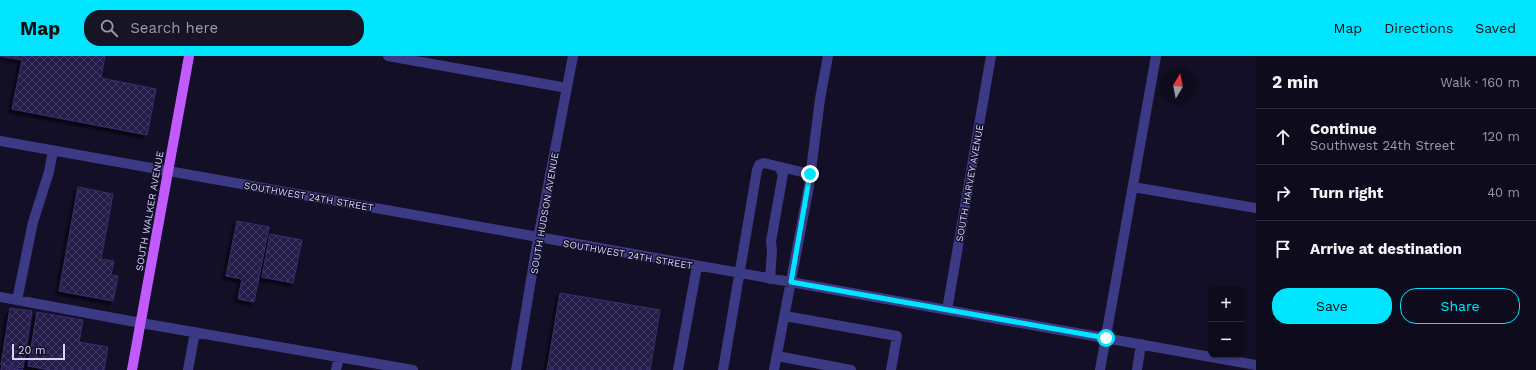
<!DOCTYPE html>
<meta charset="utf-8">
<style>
:root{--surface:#0e0b1c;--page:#171425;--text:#f1f3f6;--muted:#9b9ba3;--line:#2e2b3b;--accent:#00e5ff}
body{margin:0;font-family:"Work Sans",sans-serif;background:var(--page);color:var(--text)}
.controls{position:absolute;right:12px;bottom:12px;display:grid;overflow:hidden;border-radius:8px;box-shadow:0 1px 3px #0004}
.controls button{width:36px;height:36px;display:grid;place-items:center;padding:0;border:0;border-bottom:1px solid var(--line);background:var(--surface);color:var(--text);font:20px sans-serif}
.compass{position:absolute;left:1160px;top:12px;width:36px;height:36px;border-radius:50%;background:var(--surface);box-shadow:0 1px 3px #0004;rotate:10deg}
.scale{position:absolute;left:12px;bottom:10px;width:53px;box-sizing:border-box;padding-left:4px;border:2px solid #d9d4ff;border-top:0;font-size:11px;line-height:14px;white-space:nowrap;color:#d9d4ff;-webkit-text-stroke:3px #130f26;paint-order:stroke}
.stop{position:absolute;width:12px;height:12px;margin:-9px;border:3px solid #00e5ff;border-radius:50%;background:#fff}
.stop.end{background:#00e5ff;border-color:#fff;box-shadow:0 1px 4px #0008}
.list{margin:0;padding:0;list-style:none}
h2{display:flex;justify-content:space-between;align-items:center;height:52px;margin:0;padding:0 16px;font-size:17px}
h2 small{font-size:13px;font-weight:400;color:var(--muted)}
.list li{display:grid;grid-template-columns:26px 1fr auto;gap:12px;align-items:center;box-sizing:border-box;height:56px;padding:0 16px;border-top:1px solid var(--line)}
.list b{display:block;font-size:15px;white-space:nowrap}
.list p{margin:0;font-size:13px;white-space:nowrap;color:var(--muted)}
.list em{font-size:13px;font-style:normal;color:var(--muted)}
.actions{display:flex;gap:8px;padding:12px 16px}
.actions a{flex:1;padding:9px 0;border:1px solid var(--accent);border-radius:16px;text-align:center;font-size:14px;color:var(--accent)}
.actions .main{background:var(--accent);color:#111}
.icon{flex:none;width:22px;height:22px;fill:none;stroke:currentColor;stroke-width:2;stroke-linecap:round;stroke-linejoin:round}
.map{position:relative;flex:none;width:1256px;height:314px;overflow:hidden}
header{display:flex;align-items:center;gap:24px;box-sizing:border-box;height:56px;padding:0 20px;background:var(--accent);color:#111}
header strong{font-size:19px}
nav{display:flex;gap:22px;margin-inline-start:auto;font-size:14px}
.search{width:280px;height:36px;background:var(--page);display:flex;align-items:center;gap:10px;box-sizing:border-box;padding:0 14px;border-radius:16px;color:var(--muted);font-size:15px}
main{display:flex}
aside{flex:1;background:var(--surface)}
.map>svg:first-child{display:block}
.building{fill:url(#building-cross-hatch);stroke:#3b2d73;filter:url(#shadow)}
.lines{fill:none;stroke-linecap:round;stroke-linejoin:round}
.minor{stroke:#3d3a85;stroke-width:10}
.major{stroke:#c25bff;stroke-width:10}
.route{stroke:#00e5ff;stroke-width:5}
.labels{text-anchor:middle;stroke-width:3;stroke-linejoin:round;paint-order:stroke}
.street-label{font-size:10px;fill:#d9d4ff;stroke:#130f26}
</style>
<header>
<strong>Map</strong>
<div class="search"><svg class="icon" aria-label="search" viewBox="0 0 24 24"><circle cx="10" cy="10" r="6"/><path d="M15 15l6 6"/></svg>Search here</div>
<nav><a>Map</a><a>Directions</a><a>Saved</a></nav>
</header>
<main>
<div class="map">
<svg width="1256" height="314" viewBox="0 0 1256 314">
<defs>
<pattern id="building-cross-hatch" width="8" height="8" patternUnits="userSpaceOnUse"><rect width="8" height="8" fill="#241b47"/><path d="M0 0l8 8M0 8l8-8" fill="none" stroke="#433b63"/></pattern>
<filter id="shadow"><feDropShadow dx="-3.5" dy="3.5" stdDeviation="1" flood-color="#0009"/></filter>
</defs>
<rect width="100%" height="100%" fill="#130f26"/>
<!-- building -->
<path class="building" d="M0,0H105L101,22L156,33L147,79L12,53L22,4Z
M78,131L113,138L101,203L114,205L111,219L118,220L113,245L59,235Z
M237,165L269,171L254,246L238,243L242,223L226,220Z
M270,178L302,184L293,227L262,221Z
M560,237L660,254L650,314H547Z
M10,252L32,255L23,312L1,309Z
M37,256L83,264L79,286L108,291L104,314H50L28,310Z
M2,310L23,314H1Z"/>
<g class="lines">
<!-- minor -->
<path class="minor" d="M388,0L567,32
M0,85L1256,309
M1133,131L1256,152
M770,223L772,194L771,185L783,118L779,111
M0,241L141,267L413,314
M17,244L33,166L49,116L53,95
M947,254L991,0
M785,260L897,280L891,314
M777,300L851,314
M188,314L195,276
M336,314L339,301
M516,314L538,182L573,0
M678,314L697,210
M723,314L757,114L759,109L764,107L810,118
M774,314L809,130L820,43L828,0
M1100,314L1156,0
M1137,314L1141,288"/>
<!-- major -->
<path class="major" d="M132,314L189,0"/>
</g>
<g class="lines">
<!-- route -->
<path class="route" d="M810,118L791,226L1106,282"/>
</g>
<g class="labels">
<!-- street labels -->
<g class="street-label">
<text transform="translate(969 127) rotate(-80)" y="4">SOUTH HARVEY AVENUE</text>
<text transform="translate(309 140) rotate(10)" y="4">SOUTHWEST 24TH STREET</text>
<text transform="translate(149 155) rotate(-80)" y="4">SOUTH WALKER AVENUE</text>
<text transform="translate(544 157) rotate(-80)" y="4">SOUTH HUDSON AVENUE</text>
<text transform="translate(628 198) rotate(10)" y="4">SOUTHWEST 24TH STREET</text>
</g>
</g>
</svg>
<div class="controls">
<button>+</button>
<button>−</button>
</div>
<svg class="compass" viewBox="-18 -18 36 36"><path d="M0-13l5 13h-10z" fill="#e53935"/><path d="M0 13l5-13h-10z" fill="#9b9ba3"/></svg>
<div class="scale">20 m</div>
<div class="stop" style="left:1106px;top:282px"></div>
<div class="stop end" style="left:810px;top:118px"></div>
</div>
<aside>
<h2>2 min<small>Walk · 160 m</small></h2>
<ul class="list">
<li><svg class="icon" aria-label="ahead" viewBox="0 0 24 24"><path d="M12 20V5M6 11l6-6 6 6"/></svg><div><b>Continue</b><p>Southwest 24th Street</p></div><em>120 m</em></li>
<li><svg class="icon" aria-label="right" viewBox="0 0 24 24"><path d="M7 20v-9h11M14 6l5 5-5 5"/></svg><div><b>Turn right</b></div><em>40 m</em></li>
<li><svg class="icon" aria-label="arrive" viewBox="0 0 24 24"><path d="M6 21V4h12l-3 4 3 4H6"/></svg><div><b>Arrive at destination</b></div></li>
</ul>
<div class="actions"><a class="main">Save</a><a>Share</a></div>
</aside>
</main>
